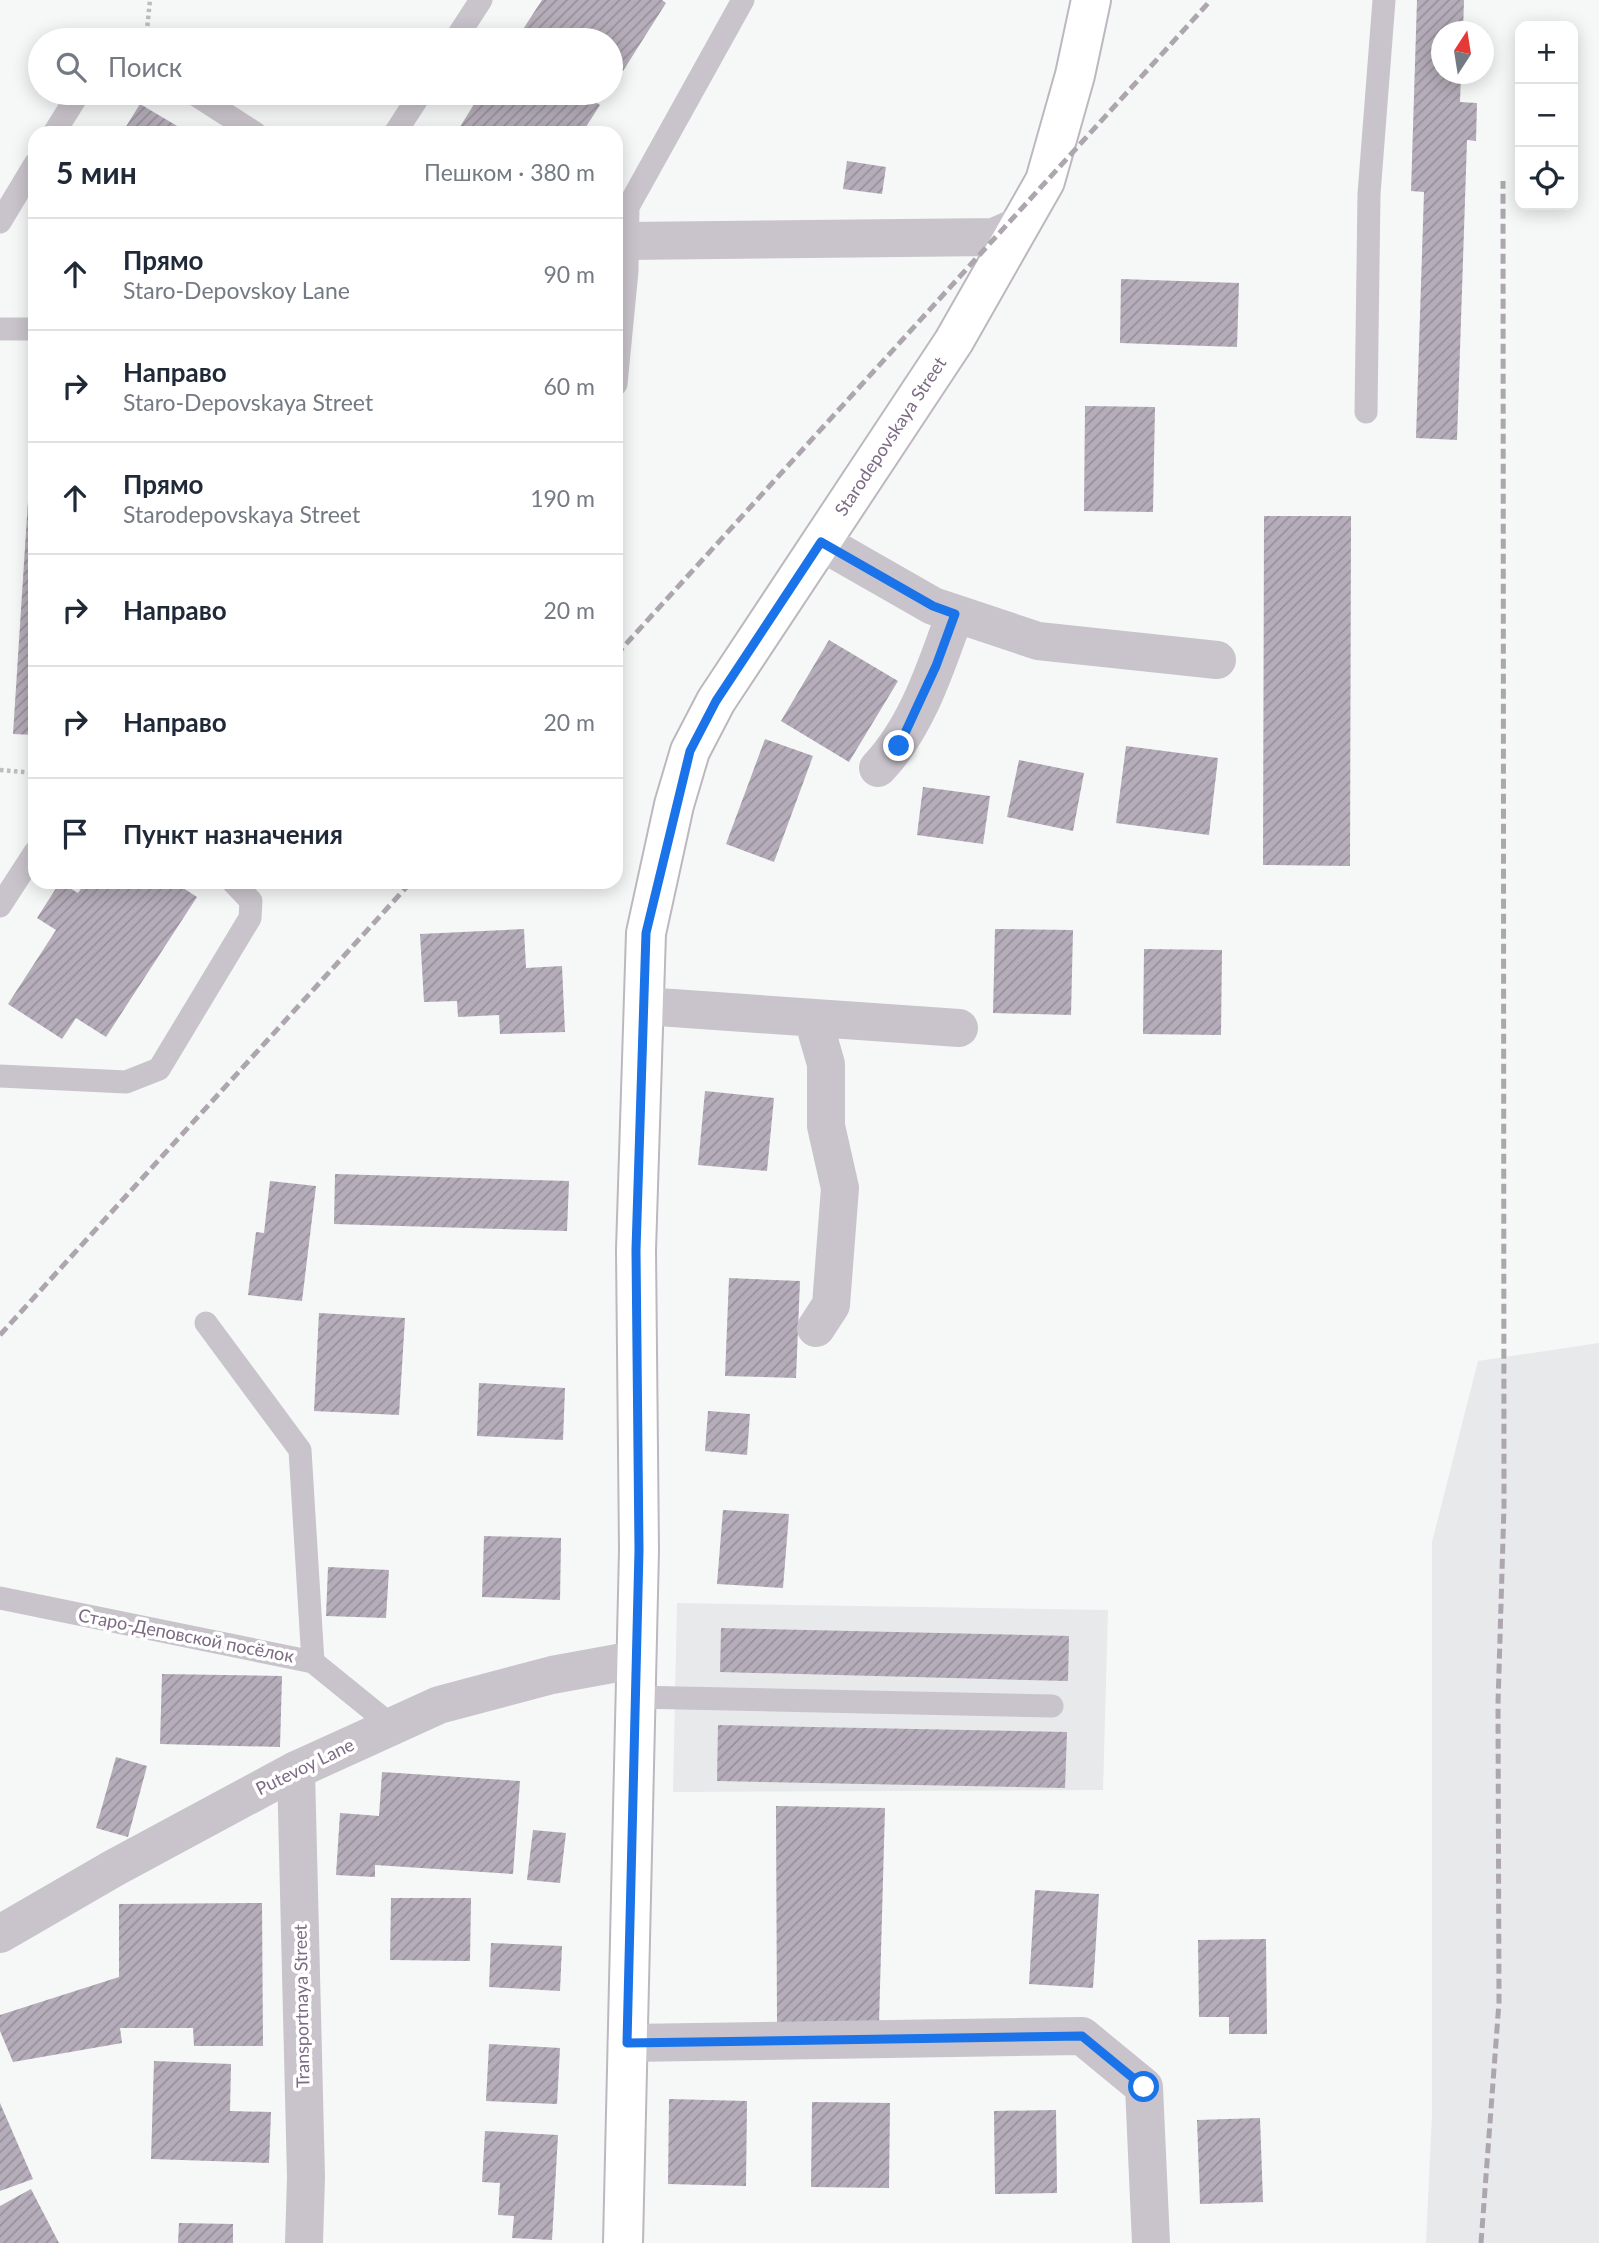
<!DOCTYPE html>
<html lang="ru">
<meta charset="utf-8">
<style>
:root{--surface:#fff;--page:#f6f6f7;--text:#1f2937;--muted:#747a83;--line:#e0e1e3}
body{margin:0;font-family:Lato,sans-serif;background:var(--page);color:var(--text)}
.controls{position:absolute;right:21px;top:21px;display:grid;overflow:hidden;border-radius:14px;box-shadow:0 4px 18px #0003}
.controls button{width:63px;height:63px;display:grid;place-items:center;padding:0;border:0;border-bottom:2px solid var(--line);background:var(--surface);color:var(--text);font:35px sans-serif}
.compass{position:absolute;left:1431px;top:21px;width:63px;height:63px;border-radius:50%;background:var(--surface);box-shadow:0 4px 18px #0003;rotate:12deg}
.stop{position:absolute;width:21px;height:21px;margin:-16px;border:5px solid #1a73e8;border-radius:50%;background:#fff}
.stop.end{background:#1a73e8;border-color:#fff;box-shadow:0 2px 7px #0008}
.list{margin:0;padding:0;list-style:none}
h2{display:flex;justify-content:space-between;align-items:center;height:91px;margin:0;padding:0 28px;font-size:30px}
h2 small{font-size:23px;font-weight:400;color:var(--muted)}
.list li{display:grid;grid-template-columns:46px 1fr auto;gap:21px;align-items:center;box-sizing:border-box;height:112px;padding:0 28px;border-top:2px solid var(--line)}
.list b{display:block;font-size:26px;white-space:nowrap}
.list p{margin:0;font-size:23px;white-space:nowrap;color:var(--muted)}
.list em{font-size:23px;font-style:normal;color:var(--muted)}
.icon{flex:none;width:38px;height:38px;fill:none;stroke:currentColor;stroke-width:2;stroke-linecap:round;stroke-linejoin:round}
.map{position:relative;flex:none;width:1599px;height:2243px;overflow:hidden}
.search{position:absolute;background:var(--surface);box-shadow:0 4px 18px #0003;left:28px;top:28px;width:595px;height:77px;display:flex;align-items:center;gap:18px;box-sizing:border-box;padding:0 24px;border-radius:38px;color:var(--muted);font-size:26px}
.panel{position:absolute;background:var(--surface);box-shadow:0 4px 18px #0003;left:28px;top:126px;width:595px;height:763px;border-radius:21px}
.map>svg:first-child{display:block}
.built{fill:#e8e9ea}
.building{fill:url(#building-hatch)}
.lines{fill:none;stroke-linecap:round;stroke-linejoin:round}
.secondary-casing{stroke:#bdb7bf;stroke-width:42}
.path{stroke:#bfbcc1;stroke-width:4.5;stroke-dasharray:3.5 3.5;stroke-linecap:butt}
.service{stroke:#c9c4cb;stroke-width:23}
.minor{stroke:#c9c4cb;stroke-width:38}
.tertiary{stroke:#c9c4cb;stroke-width:38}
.secondary{stroke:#fff;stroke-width:38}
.rail{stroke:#ada6af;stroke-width:5;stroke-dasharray:10 5;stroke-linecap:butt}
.route{stroke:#1a73e8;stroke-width:9}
.labels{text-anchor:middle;stroke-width:7;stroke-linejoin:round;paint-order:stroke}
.street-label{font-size:18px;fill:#7d6a84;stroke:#fff}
</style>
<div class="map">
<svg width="1599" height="2243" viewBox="0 0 1599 2243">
<defs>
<pattern id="building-hatch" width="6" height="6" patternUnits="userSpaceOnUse" patternTransform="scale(1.75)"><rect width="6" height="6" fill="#b5adb9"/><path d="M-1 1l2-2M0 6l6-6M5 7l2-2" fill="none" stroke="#98919c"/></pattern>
</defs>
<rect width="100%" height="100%" fill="#f6f8f7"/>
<!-- built -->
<path class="built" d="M1599,1343V2243H1426L1432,2114V1542L1478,1361Z
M677,1603L1108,1610L1103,1790L673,1792Z"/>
<!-- building -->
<path class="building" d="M542,0H662L666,3L623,71L617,67L611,77V40H516Z
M1417,0H1464L1463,32H1442V74H1461L1460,102L1477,103L1476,141L1467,140L1457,440L1416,438L1424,192L1411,191Z
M466,93H600L595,102L600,105L582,133H462L458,130L476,101Z
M140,104L189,133H122Z
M847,161L886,167L882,194L843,189Z
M1121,279L1239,283L1237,347L1120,343Z
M1085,406L1155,407L1153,512L1084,511Z
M33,423H35V735L13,734Z
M1264,516H1351L1350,866L1263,865Z
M829,640L898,681L849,762L781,721Z
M765,739L813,756L774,862L726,844Z
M1126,746L1218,758L1209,835L1116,823Z
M1019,760L1084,773L1073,831L1007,817Z
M923,787L990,796L983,844L917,835Z
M60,882L78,893L86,882H174L197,897L106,1037L76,1018L62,1039L8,1004L56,930L37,918Z
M524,929L526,968L562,966L565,1032L500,1034L499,1015L458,1017L457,1001L424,1002L420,934Z
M995,929L1073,930L1071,1015L993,1013Z
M1144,949L1222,950L1221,1035L1143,1034Z
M705,1091L774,1098L767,1171L698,1165Z
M335,1174L569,1181L567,1231L334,1224Z
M270,1181L316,1186L302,1301L248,1295L256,1232L264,1233Z
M729,1278L800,1281L796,1378L725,1376Z
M319,1313L405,1318L399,1415L314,1411Z
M479,1383L565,1388L563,1440L477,1436Z
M708,1411L750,1414L747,1455L705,1451Z
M723,1510L789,1514L783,1588L717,1584Z
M484,1536L561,1538L560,1600L482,1597Z
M328,1567L389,1570L386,1618L326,1616Z
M721,1628L1069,1636L1068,1681L720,1672Z
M162,1674L282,1676L280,1747L160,1744Z
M718,1725L1067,1732L1065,1788L717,1781Z
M116,1757L147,1766L128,1837L96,1828Z
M382,1772L520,1781L513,1874L375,1865V1877L336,1875L340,1813L379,1816Z
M776,1806L885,1808L879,2023L777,2024Z
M533,1830L566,1833L560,1883L527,1880Z
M1035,1890L1099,1894L1093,1988L1029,1984Z
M391,1898H471L470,1961L390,1960Z
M262,1903L263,2046H194L193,2028H120L122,2043L13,2062L0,2031V2015L119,1977V1904Z
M1266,1939L1267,2034H1229V2017H1199L1198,1940Z
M491,1943L562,1946L560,1991L489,1987Z
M489,2044L560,2048L557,2104L486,2101Z
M154,2061L231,2064L230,2111L271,2112L269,2163L151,2159Z
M669,2099L747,2101L746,2186L668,2184Z
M812,2102L890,2103L889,2188L811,2187Z
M0,2103L33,2179L0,2191Z
M1056,2110L1057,2193L995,2194L994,2111Z
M1260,2118L1263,2202L1200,2204L1197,2120Z
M485,2131L558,2135L552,2240L512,2238L514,2216L498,2215L500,2183L482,2182Z
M31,2189L59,2243H0V2206Z
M179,2223L233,2224V2243H178Z"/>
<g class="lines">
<defs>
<g id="secondary">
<path id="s1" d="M623,2243L639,1550L636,1250L646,933L674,805L690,751L716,701L954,341L1045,181L1075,75L1091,0"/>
</g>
</defs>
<!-- secondary casing -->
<use href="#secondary" class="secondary-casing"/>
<!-- path -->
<path class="path" d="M146,40L150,0
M0,770L35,773"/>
<!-- service -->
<path class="service" d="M455,40L481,0
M193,93L255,133
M54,133L79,93
M395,133L421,93
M0,222L35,164
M0,329H35
M616,384L627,271L628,207L743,0
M1366,412L1369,194L1384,0
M0,906L35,852
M0,1076L126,1082L159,1069L250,918L251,901L233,882
M206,1323L300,1450L313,1662
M0,1598L313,1662L392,1726
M634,1697L1052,1706"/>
<!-- minor -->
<path class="minor" d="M627,241L994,237L1019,226
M821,542L933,606L1038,641L1217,660
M878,768C917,727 936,667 955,614
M644,1006L959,1028
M813,1019L826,1064V1126L840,1188L831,1305L816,1328
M296,1770L306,2177L304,2243
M627,2043L1082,2036L1144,2087L1151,2243"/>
<!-- tertiary -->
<path class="tertiary" d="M0,1934L114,1868L296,1770L439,1705L552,1675L634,1660"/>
<!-- secondary -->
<use href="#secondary" class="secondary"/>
<!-- rail -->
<path class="rail" d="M616,655L1211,0
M0,1335L411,882
M1481,2243L1499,2002L1498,1704L1504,1506L1503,181"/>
</g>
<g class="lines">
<!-- route -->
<path class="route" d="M899,746L936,666L955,614L933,606L821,542L716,701L690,751L646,933L636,1250L639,1550L627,2043L1082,2036L1144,2087"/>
</g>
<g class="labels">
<!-- street labels -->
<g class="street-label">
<text dy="6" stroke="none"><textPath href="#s1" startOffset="1871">Starodepovskaya Street</textPath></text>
<text transform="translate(186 1636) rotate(11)" y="6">Старо-Деповской посёлок</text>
<text transform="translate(305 1767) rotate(-26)" y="6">Putevoy Lane</text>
<text transform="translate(302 2006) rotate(-91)" y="6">Transportnaya Street</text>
</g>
</g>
</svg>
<div class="controls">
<button>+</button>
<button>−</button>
<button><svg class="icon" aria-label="locate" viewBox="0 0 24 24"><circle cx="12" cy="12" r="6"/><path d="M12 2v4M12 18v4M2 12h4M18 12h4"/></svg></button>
</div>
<svg class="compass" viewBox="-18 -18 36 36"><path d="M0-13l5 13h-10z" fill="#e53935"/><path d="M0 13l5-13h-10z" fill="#747a83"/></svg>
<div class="stop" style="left:1144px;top:2087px"></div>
<div class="stop end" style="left:899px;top:746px"></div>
<div class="search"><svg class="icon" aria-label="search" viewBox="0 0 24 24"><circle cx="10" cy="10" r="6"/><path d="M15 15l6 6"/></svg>Поиск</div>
<section class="panel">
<h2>5 мин<small>Пешком · 380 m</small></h2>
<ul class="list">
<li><svg class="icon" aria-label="ahead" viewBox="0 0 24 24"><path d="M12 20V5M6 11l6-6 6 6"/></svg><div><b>Прямо</b><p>Staro-Depovskoy Lane</p></div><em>90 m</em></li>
<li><svg class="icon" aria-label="right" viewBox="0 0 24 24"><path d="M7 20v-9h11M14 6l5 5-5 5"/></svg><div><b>Направо</b><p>Staro-Depovskaya Street</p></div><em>60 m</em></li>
<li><svg class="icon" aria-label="ahead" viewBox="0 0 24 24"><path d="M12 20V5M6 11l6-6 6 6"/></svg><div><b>Прямо</b><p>Starodepovskaya Street</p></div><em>190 m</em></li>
<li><svg class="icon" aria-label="right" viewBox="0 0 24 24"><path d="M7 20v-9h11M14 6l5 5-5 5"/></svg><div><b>Направо</b></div><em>20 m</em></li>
<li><svg class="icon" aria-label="right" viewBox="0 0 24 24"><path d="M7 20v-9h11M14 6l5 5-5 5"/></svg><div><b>Направо</b></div><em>20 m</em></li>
<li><svg class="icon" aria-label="arrive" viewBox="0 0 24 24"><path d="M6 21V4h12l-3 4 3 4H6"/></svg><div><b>Пункт назначения</b></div></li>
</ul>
</section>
</div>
